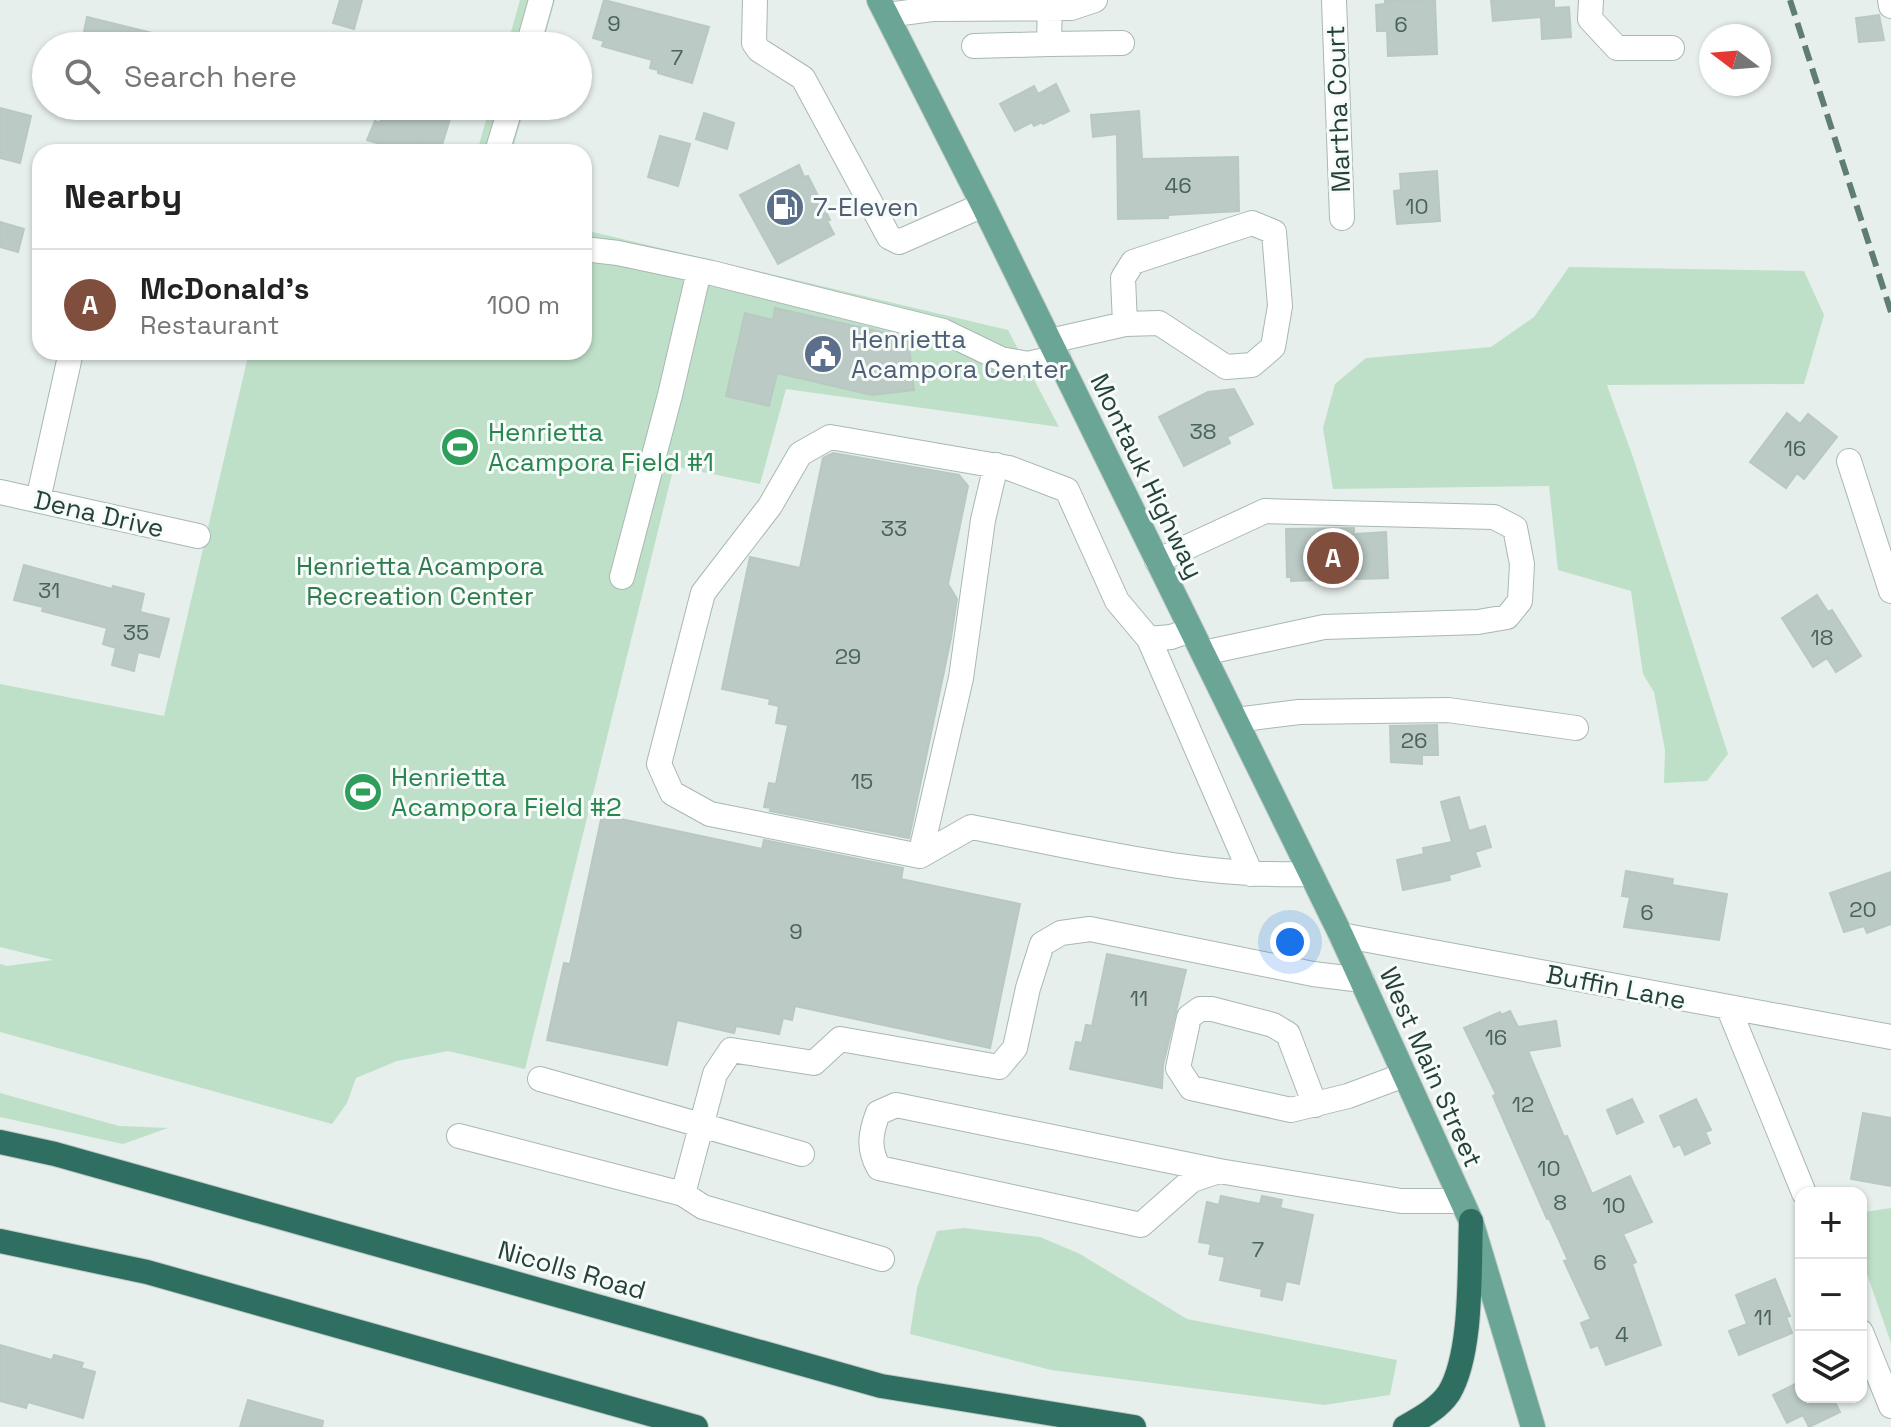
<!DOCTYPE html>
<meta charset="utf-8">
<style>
:root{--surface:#fff;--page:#f6f6f6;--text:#222;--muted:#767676;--line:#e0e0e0;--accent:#804e3d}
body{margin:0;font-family:"Space Grotesk",sans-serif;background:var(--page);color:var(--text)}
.controls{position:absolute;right:24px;bottom:24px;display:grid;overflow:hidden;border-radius:16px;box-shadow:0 2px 6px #0004}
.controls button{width:72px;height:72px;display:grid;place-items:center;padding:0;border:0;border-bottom:2px solid var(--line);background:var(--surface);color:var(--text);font:40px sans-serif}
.compass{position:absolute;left:1699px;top:24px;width:72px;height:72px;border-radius:50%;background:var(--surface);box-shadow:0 2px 6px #0004;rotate:286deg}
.you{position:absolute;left:1290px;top:942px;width:28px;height:28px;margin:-20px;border:6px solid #fff;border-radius:50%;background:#1a73e8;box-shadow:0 0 0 12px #1a73e833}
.badge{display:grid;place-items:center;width:52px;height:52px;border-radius:50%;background:var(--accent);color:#fff;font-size:26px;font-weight:700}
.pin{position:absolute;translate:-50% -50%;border:4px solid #fff;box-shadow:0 2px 8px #0006}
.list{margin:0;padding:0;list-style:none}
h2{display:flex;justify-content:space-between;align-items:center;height:104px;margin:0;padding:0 32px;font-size:34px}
h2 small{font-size:26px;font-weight:400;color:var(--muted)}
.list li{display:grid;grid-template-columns:52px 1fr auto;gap:24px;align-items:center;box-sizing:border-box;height:112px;padding:0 32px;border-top:2px solid var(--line)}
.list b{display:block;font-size:30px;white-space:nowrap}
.list p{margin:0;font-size:26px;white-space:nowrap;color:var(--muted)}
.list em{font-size:26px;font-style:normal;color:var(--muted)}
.icon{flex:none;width:44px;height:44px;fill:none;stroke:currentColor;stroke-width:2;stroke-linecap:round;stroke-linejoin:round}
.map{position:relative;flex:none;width:1891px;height:1427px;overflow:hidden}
.search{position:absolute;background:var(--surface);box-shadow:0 2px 6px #0004;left:32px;top:32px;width:560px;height:88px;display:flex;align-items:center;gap:20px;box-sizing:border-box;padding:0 28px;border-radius:44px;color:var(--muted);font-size:30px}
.panel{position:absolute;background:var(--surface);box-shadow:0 2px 6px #0004;left:32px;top:144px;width:560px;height:216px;border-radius:24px}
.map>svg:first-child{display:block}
.green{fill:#bfe0c8}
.building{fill:#bbcac4;stroke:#b8c9c2;stroke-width:2}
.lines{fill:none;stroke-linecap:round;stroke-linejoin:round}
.minor-casing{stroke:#a8b8b2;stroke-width:26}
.major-casing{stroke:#c2cac8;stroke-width:26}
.highway-casing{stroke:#c2cac8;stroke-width:26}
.minor{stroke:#fff;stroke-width:24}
.major{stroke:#6aa596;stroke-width:24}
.highway{stroke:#2f6f62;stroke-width:24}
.rail{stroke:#5f7d75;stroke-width:6;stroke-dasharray:16 8;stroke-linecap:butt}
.labels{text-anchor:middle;stroke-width:6;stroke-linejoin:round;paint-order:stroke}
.number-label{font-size:22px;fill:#4a645c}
.street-label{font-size:26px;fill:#24423a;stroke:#f7fbf9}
.service-label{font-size:26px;fill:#4e5e75;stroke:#f7fbf9;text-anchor:start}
.leisure-label{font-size:26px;fill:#27864d;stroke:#f7fbf9;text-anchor:start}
.park-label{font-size:26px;fill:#2d7a4b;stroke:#f7fbf9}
</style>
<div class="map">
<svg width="1891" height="1427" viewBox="0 0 1891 1427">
<rect width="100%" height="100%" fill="#e6efeb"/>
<!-- green -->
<path class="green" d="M520,0H555L542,46H507Z
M490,106H525L512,152H477Z
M584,230L1008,330L1059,427L786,389L760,484L674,466L525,1069L448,1051L397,1061L356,1078L347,1103L332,1124L0,1032V964L7,966L53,960L0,947V684L164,716L249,352H584Z
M1569,267L1804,271L1824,315L1804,384L1607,385L1634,460L1728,754L1707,781L1664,783L1665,750L1654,692L1643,674L1631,591L1558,570L1549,486L1333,489L1323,428L1335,384L1366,358L1491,347L1534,317Z
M0,1093L119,1126L168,1128L123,1144L0,1117Z
M1891,1208V1343L1861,1257L1865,1212Z
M964,1228L1040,1237L1080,1254L1187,1319L1397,1360L1390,1395L1324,1405L1051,1370L910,1334L917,1288L937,1231Z"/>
<!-- building -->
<path class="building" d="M340,0H362L354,29L333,23Z
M604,0L709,27L692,83L658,73V70L650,68L652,60L602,46L604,41L593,38Z
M1435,0L1437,54L1388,56L1387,31H1377L1376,5L1385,4V1Z
M1491,0H1554V8L1569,7L1571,37L1542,39L1541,17L1493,21Z
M1879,15L1884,40L1859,42L1856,18Z
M87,17L173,38L172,46H81Z
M1056,84L1069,111L1043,124L1042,122L1034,126L1032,122L1015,131L1000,104L1034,86L1038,94Z
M400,106L450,119L441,148L422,143L420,152H408L367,140L375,121L380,123L383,112L397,116Z
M0,108L31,116L20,163L0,158Z
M1139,111L1142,159L1238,157L1239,211L1168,215V218L1118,219L1117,134L1093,137L1091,115Z
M704,113L734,123L727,149L696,139Z
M660,136L690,144L678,186L648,177Z
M799,165L804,177L808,176L830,220L827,221L834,234L778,264L740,195Z
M1437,171L1440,221L1397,224L1394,191L1401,190L1400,174Z
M0,222L24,229L18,252L0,247Z
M775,308L908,338L914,390L872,395L777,373L769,406L726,396L745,313L773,320Z
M1234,389L1253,424L1227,437L1230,443L1184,466L1159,417L1208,392Z
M1787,413L1800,424L1808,414L1837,437L1804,479L1797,473L1786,488L1750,462Z
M833,453L959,475L968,486L948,584L957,599L951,638L909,838L770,811L771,808L764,807L769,783L776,784L788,725L776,723L779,706L769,704L770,699L722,689L750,557L800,568L823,458Z
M1354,528V534L1386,532L1388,578L1291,581V577H1287L1286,529Z
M24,565L112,589L113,586L144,594L140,612L169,619L159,657L138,652L134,671L112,665L116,648L103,644L107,628L42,611L43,607L14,600Z
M1817,595L1828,612L1832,610L1861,656L1836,672L1827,658L1813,667L1782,618Z
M1437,725L1438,755H1422V764L1391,762L1390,726Z
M1459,797L1469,831L1485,826L1491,847L1475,852L1480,866L1449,875L1450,880L1403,890L1397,860L1424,854L1423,848L1452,842L1441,802Z
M602,815L762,849L764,840L903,868L901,879L1020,904L990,1048L795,1006L792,1020L783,1018L779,1034L736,1026L734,1033L677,1020L667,1065L547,1040L564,963L570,964Z
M1626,871L1673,879L1672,885L1727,894L1719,940L1624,927L1630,897L1622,896Z
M1891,872V924L1867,933L1864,926L1844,932L1830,893Z
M1107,954L1186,970L1163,1065L1162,1088L1070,1069L1076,1042L1082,1043L1086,1025L1092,1026Z
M1510,1011L1518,1027L1556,1021L1560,1046L1528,1051L1564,1137L1567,1136L1592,1194L1630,1176L1652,1222L1623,1234L1636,1262L1632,1264L1661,1345L1606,1365L1598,1345L1591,1348L1581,1323L1591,1319L1564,1261L1568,1260L1549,1218L1547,1219L1493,1096L1496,1094L1464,1028L1500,1012L1501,1015Z
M1632,1099L1643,1122L1617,1134L1607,1110Z
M1696,1099L1711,1130L1705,1132L1710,1143L1685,1155L1680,1144L1674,1147L1660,1116Z
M1863,1113L1891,1118V1186L1851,1179Z
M1221,1196L1260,1204L1262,1196L1282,1200L1280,1208L1313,1215L1299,1284L1286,1281L1282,1300L1261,1296L1262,1289L1220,1280L1225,1257L1209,1254L1211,1244L1199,1242L1207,1202L1219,1205Z
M1775,1279L1790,1316L1786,1317L1792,1333L1739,1355L1729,1331L1747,1324L1736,1295Z
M0,1345L52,1360L54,1355L83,1363L81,1368L95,1372L83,1418L28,1402L26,1408L0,1401Z
M1801,1381V1397H1840L1834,1400L1840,1412L1809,1427L1803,1415L1787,1423L1773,1395Z
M248,1400L323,1421L322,1427H240Z"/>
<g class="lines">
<defs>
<path id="minor" d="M755,0L754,43L759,50L803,78L889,237L899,242L983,205
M1334,0L1342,218
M1591,0L1590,19L1617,48H1672
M1890,0L1891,6
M887,15L932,9L1071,8L1095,0
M1049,44L1122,43
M528,46L541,0
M974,46L1049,44L1050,0
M497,152L511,106
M584,249L618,253L712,273L943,331L1001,359L1028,364L1058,357
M1050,341L1125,324L1159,323L1226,367L1252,365L1273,347L1280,306L1274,232L1252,223L1133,262L1123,278L1125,324
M1849,461L1891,591
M0,492L198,536
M38,500L71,352
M1157,561L1265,511L1494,517L1515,528L1522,564L1520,601L1507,617L1478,622L1324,627L1203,653
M622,577L670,395L699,271
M1149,639L1171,637L1191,630
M1236,720L1299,712L1448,710L1576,728
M920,856L961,678L983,520L996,465
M1251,874L1149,639L1117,601L1067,490L1009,468L830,437L800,454L770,506L703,593L659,764L672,793L710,814L920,856L971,827C1083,848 1196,878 1311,874
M1341,935L1891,1037
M1729,1009L1804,1193
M540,1079L802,1154
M1315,1105L1288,1034L1273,1025L1212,1009H1200L1189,1017L1178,1068L1191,1088L1291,1110L1348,1096L1404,1075
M459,1136L683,1194
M1219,1171L1192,1180L1141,1225L879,1168C868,1149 870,1134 878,1113L896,1105L1219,1171L1401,1201H1461
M882,1259L703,1207L683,1194L715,1074L731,1050L814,1063L840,1039L999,1067L1015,1048L1028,988L1042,944L1061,933L1090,929L1313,974L1362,980
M1861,1332L1891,1406"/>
<path id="major" d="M879,0L983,205L1341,935L1471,1221L1533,1427"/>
<path id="highway" d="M0,1142L55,1154L881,1386L1134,1427
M0,1241L147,1272L696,1427
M1405,1427C1421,1418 1439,1408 1449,1393C1473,1353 1469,1268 1471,1221"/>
</defs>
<!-- minor casing -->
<use href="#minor" class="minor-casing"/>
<!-- major casing -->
<use href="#major" class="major-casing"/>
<!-- highway casing -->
<use href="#highway" class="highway-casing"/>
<!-- minor -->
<use href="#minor" class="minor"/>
<!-- major -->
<use href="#major" class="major"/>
<!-- highway -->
<use href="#highway" class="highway"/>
<!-- rail -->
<path class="rail" d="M1790,0L1891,312"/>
</g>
<!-- icons -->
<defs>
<symbol id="fuel-disc" viewBox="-11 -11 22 22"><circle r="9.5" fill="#5c6f8a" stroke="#f7fbf9"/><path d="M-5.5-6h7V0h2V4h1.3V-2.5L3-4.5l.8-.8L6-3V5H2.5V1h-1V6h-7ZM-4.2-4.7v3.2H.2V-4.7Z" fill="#fff"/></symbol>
<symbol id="civic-disc" viewBox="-11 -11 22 22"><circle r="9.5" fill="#5c6f8a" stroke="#f7fbf9"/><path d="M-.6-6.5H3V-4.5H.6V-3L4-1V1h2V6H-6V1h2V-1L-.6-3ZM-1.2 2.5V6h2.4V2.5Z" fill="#fff"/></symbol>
<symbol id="stadium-disc" viewBox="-11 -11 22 22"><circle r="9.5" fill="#2e9e5b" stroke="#f7fbf9"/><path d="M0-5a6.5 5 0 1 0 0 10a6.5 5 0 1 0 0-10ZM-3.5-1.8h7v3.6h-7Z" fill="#fff"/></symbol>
</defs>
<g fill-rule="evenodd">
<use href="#fuel-disc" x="763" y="185" width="44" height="44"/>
<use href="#civic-disc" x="801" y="332" width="44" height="44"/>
<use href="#stadium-disc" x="438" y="425" width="44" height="44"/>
<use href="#stadium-disc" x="341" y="770" width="44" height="44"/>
</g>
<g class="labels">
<!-- number labels -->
<g class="number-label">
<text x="614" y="31">9</text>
<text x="1401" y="32">6</text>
<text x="677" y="65">7</text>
<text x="1178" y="193">46</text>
<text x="1417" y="214">10</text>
<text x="1203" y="439">38</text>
<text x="1795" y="456">16</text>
<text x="894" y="536">33</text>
<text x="49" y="598">31</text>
<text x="136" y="640">35</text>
<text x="1822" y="645">18</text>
<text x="848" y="664">29</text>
<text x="1414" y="748">26</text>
<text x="862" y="789">15</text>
<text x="1863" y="917">20</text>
<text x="1647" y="920">6</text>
<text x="796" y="939">9</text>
<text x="1139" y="1006">11</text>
<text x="1496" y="1045">16</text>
<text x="1523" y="1112">12</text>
<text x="1549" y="1176">10</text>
<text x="1560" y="1210">8</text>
<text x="1614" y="1213">10</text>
<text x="1258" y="1257">7</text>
<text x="1600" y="1270">6</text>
<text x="1763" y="1325">11</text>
<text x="1622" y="1342">4</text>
</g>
<!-- street labels -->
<g class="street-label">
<text transform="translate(1338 109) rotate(-92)" y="9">Martha Court</text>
<text transform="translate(1147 476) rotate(64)" y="9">Montauk Highway</text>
<text transform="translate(99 514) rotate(13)" y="9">Dena Drive</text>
<text transform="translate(1616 987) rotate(11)" y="9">Buffin Lane</text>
<text transform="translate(1431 1067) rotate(66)" y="9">West Main Street</text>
<text transform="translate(572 1270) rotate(16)" y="9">Nicolls Road</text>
</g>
<!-- service labels -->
<g class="service-label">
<text x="813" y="216">7-Eleven</text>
<text x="851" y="348">Henrietta<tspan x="851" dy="30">Acampora Center</tspan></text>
</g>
<!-- leisure labels -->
<g class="leisure-label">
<text x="488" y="441">Henrietta<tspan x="488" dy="30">Acampora Field #1</tspan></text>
<text x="391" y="786">Henrietta<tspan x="391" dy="30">Acampora Field #2</tspan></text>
</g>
<!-- park labels -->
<g class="park-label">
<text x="420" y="575">Henrietta Acampora<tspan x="420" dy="30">Recreation Center</tspan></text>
</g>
</g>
</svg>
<div class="controls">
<button>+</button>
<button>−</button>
<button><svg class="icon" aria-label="layers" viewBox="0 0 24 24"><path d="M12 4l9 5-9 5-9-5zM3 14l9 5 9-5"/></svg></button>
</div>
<svg class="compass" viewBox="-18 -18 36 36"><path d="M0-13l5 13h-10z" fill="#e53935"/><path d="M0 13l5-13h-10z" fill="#767676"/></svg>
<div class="you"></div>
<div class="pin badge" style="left:1333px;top:558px">A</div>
<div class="search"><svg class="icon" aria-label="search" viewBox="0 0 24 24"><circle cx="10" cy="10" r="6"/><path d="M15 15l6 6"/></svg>Search here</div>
<section class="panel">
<h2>Nearby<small></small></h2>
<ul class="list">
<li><span class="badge">A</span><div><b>McDonald's</b><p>Restaurant</p></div><em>100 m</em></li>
</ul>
</section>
</div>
